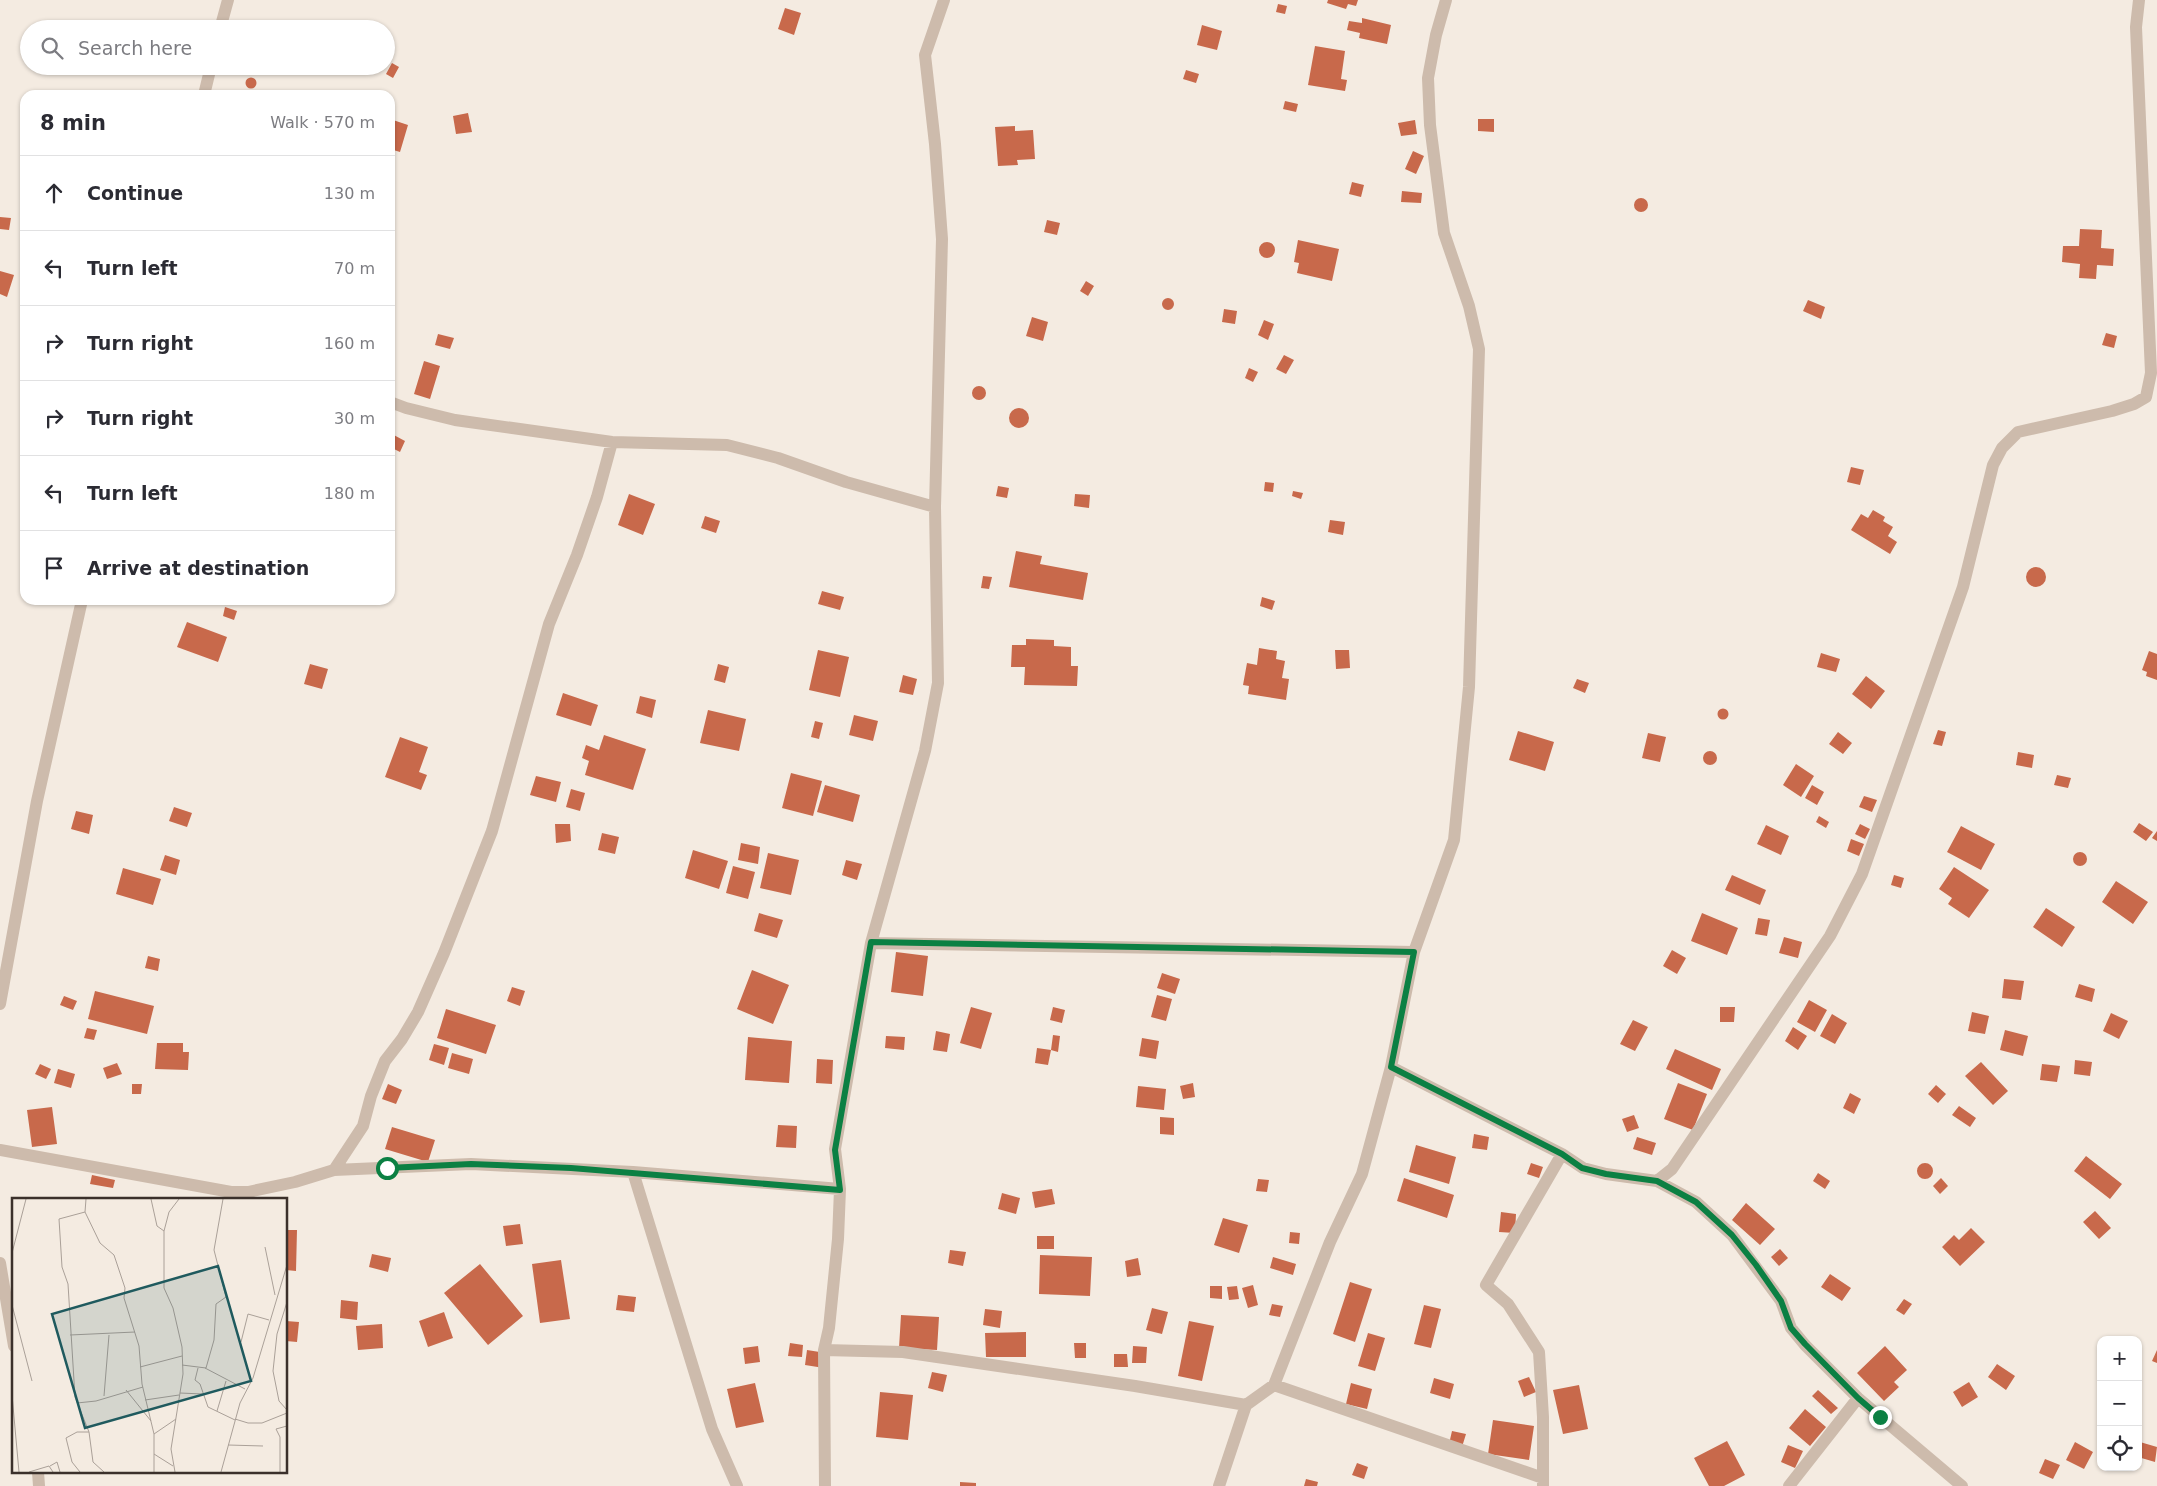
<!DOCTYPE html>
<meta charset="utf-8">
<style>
:root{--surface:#fff;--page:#f2f2f3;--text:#2b2b33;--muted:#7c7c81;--line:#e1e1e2}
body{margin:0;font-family:"DejaVu Sans",sans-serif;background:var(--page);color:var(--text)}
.controls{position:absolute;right:15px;bottom:15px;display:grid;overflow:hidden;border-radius:10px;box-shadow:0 1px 4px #0004}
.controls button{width:45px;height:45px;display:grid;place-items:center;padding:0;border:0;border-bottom:1px solid var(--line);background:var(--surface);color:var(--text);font:25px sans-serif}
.stop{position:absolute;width:15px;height:15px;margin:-11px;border:4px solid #0b8043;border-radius:50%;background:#fff}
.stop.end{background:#0b8043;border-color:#fff;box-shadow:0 1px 5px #0008}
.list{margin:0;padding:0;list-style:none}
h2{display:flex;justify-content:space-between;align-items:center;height:65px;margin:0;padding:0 20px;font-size:21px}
h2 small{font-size:16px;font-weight:400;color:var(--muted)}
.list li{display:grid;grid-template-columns:32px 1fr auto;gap:15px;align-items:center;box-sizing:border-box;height:75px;padding:0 20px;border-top:1px solid var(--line)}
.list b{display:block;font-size:19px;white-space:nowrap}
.list em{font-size:16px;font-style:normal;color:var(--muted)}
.icon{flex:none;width:28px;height:28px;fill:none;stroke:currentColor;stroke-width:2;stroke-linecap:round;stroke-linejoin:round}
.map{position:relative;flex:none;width:2157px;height:1486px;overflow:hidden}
.search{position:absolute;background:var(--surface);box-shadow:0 1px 4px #0004;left:20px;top:20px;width:375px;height:55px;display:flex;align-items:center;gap:12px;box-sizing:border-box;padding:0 18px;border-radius:28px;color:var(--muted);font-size:19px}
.panel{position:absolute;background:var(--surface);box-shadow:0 1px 4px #0004;left:20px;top:90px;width:375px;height:515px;border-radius:15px}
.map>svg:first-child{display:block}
.building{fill:#c8694b}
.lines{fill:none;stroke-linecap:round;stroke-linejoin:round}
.minor{stroke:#cdbbac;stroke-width:12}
.route{stroke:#0b8043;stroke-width:6}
.inset-road{fill:none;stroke:#aaa098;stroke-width:1}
.view{fill:#1f5a5e;fill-opacity:0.15;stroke:#1f5a5e;stroke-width:2.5}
.inset-edge{fill:none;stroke:#3b302b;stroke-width:2.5}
</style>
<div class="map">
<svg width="2157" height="1486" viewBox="0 0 2157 1486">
<rect width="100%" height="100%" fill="#f4ebe1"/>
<!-- building -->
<path class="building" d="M1328,0H1358L1356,6L1348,4L1346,9L1327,3Z
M1278,4L1287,6L1285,14L1276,12Z
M785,8L801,13L794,35L778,29Z
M1362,18L1391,25L1387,44L1359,38L1360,33L1347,30L1349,21L1362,23Z
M1202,25L1222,31L1217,50L1197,45Z
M1315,46L1345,51L1341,79L1347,80L1345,91L1308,85Z
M392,63L399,67L393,78L386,74Z
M1186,70L1199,74L1196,83L1183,79Z
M245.5 83a5.5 5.5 0 1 1 11 0a5.5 5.5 0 1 1-11 0Z
M1285,101L1298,104L1296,112L1283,109Z
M468,113L472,132L456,134L453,116Z
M390,119L408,125L400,152L390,149Z
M1478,119H1494V132L1478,131Z
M1415,120L1417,134L1401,136L1398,123Z
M1015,126V131L1033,130L1035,159L1017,160L1018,165L998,166L995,127Z
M1413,151L1424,156L1416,174L1405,169Z
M1352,182L1364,185L1361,197L1349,194Z
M1402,191L1422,193L1421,203L1401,202Z
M1634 205a7 7 0 1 1 14 0a7 7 0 1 1-14 0Z
M0,217L11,218L9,230L0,229Z
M1047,220L1060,223L1057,235L1044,232Z
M2080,229L2102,230L2101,248L2114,249L2113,266L2097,265L2096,279L2079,278L2080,264L2062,262L2063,246H2079Z
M1298,240L1339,249L1332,281L1297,273L1299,263L1294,262Z
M1259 250a8 8 0 1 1 16 0a8 8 0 1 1-16 0Z
M0,271L14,275L7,297L0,294Z
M1086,281L1094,286L1088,296L1080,291Z
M1162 304a6 6 0 1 1 12 0a6 6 0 1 1-12 0Z
M1808,300L1825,307L1821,319L1803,311Z
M1224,309L1237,311L1235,324L1222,322Z
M1032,317L1048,322L1043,341L1026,336Z
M1264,320L1274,324L1268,340L1258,335Z
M2106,333L2117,336L2114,348L2102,345Z
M438,334L454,338L450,349L435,345Z
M1284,355L1294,360L1286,374L1276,369Z
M424,361L440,366L430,399L414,394Z
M1249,368L1258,372L1253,382L1245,378Z
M972 393a7 7 0 1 1 14 0a7 7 0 1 1-14 0Z
M1009 418a10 10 0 1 1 20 0a10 10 0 1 1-20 0Z
M390,433L405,441L400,452L390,447Z
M1851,467L1864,470L1860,485L1847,482Z
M1265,482L1274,483L1273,492L1264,491Z
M998,486L1009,488L1007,498L996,496Z
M1293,491L1303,493L1301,499L1292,496Z
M629,494L655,504L643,535L618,525Z
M1075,494L1090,495L1089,508L1074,506Z
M1873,510L1885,517L1883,521L1893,527L1888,536L1897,542L1890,554L1851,530L1861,514L1868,518Z
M705,516L720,521L716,533L701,528Z
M1330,520L1345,522L1343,535L1328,532Z
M1016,551L1042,556L1040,564L1088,573L1083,600L1009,587Z
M2026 577a10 10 0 1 1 20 0a10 10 0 1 1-20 0Z
M983,576L992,577L989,589L981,588Z
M822,591L844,597L840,610L818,604Z
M1262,597L1275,601L1272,610L1260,606Z
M225,607L237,611L234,620L223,616Z
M187,622L227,637L218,662L177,647Z
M1026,639L1054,640V646L1071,647V666H1078L1077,686L1024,685L1025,667H1011L1012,645H1026Z
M1259,648L1277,651L1276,659L1285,661L1282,678L1289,679L1286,700L1248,694L1249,686L1243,685L1247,663L1257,665Z
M818,650L849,657L840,697L809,690Z
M1335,650H1349L1350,668L1336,669Z
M2149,651L2157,654V680L2146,676L2147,672L2142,670Z
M1821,653L1840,659L1836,672L1817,667Z
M310,664L328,669L322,689L304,684Z
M718,664L729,667L725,683L714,680Z
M903,675L917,679L913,695L899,692Z
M1866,676L1885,691L1871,709L1852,694Z
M1577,679L1589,683L1585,693L1573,688Z
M563,693L598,705L591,726L556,715Z
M640,696L656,700L652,718L636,713Z
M1717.5 714a5.5 5.5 0 1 1 11 0a5.5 5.5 0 1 1-11 0Z
M708,710L746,719L739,751L700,743Z
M854,715L878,721L873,741L849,735Z
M815,721L823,723L819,739L811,737Z
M1938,730L1946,732L1942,746L1933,744Z
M1518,731L1554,742L1545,771L1509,760Z
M1838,732L1852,743L1843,754L1829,744Z
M1648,733L1666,737L1660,762L1642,758Z
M604,735L646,749L633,790L585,775L589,761L582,758L586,745L599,750Z
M400,737L428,747L419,772L427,775L421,790L385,777Z
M1703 758a7 7 0 1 1 14 0a7 7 0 1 1-14 0Z
M2018,752L2034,755L2032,768L2016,765Z
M1796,764L1814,776L1801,797L1783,785Z
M791,773L822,781L813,816L782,808Z
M2057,775L2071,778L2068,788L2054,785Z
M536,776L561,782L556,802L530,795Z
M825,785L860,795L853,822L817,812Z
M1812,785L1824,792L1817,805L1805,798Z
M571,789L585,793L580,811L566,807Z
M1864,796L1877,800L1872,812L1859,807Z
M174,807L192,813L187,827L169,821Z
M76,811L93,815L89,834L71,829Z
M1819,816L1829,822L1826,828L1816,822Z
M2139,823L2153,832L2146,841L2133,832Z
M555,824H570L571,841L556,843Z
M1860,824L1870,829L1865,839L1855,834Z
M1766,825L1789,836L1781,855L1757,844Z
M1961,826L1995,844L1981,870L1947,852Z
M2157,831V841L2152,838Z
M602,833L619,837L615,854L598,850Z
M1851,839L1864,844L1859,856L1847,851Z
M741,843L760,847L758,864L738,860Z
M693,850L728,861L719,889L685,878Z
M2073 859a7 7 0 1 1 14 0a7 7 0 1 1-14 0Z
M768,853L799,860L791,895L760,888Z
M165,855L180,860L176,875L160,870Z
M846,860L862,864L857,880L842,875Z
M733,866L755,872L748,899L726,893Z
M1954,867L1989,890L1969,918L1948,904L1952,898L1939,889Z
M123,868L161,879L153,905L116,894Z
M1732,875L1766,890L1760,905L1725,890Z
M1894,875L1904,878L1901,888L1891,885Z
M2116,881L2148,902L2133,924L2102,902Z
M2046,908L2075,927L2062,947L2033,927Z
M759,913L783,920L777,938L754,931Z
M1702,913L1738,928L1727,955L1691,941Z
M1758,918L1770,920L1767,936L1755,934Z
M1784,937L1802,942L1798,958L1779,953Z
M1672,950L1686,958L1677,974L1663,966Z
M896,952L928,956L923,996L891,992Z
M148,956L160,959L158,971L145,968Z
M752,970L789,985L773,1024L737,1009Z
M1162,973L1180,979L1175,994L1157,988Z
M2004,979L2024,981L2021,1000L2002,998Z
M2079,984L2095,989L2092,1002L2075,997Z
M512,987L525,991L520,1006L507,1001Z
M95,991L154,1006L147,1034L88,1019Z
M1157,995L1172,999L1166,1021L1151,1017Z
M64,996L77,1001L73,1010L60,1005Z
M1809,1000L1827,1010L1815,1032L1797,1022Z
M971,1007L992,1013L981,1049L960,1043Z
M1053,1007L1065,1010L1062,1023L1050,1020Z
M1720,1007H1735L1734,1022H1720Z
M446,1009L496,1025L486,1054L437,1038Z
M1972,1012L1989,1016L1985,1034L1968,1031Z
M2111,1013L2128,1021L2119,1039L2103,1031Z
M1832,1014L1847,1023L1835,1044L1820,1036Z
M1633,1020L1648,1027L1635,1051L1620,1044Z
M1793,1027L1807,1036L1798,1050L1785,1041Z
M87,1028L97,1030L94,1040L84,1038Z
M2005,1030L2028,1036L2023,1056L2000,1050Z
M936,1031L950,1034L947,1052L933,1050Z
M1053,1035L1060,1036L1058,1052L1051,1050L1048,1065L1035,1063L1037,1048L1051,1050Z
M886,1036L905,1037L904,1050L885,1048Z
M748,1037L792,1041L789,1083L745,1080Z
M1142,1038L1159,1041L1156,1059L1139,1056Z
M157,1043H183V1052H189L188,1070L155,1069Z
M434,1044L449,1048L444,1065L429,1060Z
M1675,1049L1721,1069L1712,1090L1666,1069Z
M452,1053L473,1059L469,1074L448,1068Z
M817,1059L833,1060L832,1084L816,1083Z
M2075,1060L2092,1062L2090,1076L2074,1074Z
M1981,1062L2008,1091L1993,1105L1965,1076Z
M117,1063L122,1074L107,1079L103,1068Z
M40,1064L51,1069L46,1079L35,1074Z
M2042,1064L2060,1066L2057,1082L2040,1080Z
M58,1069L75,1074L71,1088L54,1083Z
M1193,1083L1195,1097L1183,1099L1180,1086Z
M1678,1083L1707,1094L1693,1130L1664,1119Z
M132,1084H142L141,1094H132Z
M388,1084L402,1090L396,1104L382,1099Z
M1936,1085L1946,1094L1938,1103L1928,1094Z
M1138,1086L1166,1089L1164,1110L1136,1107Z
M1850,1093L1861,1099L1854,1114L1843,1108Z
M1959,1106L1976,1118L1970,1127L1952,1115Z
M52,1107L57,1144L32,1147L27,1110Z
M1634,1115L1639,1128L1627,1132L1622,1119Z
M1160,1117L1174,1118V1135L1160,1134Z
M778,1125L797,1126L796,1148L776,1147Z
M392,1127L435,1140L428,1162L385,1149Z
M1474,1134L1489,1137L1487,1150L1472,1148Z
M1637,1137L1656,1143L1652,1155L1633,1149Z
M1416,1145L1456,1157L1449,1184L1409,1172Z
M2086,1156L2122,1184L2110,1199L2074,1171Z
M1917 1171a8 8 0 1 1 16 0a8 8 0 1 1-16 0Z
M1531,1163L1543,1167L1539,1178L1527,1174Z
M1818,1173L1830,1181L1825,1189L1813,1181Z
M92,1175L115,1180L113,1188L90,1184Z
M1404,1178L1454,1195L1447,1218L1397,1201Z
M1941,1178L1948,1186L1940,1194L1933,1186Z
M1258,1179L1269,1180L1267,1192L1256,1191Z
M1052,1189L1055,1204L1035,1208L1032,1192Z
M1002,1193L1020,1198L1016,1214L998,1209Z
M1746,1203L1775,1229L1760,1245L1732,1220Z
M2095,1211L2111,1228L2099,1239L2083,1222Z
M1501,1212L1516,1214L1515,1233L1499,1232Z
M1223,1218L1248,1225L1239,1253L1214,1245Z
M520,1224L523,1244L506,1246L503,1226Z
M1971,1228L1985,1242L1960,1266L1942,1247L1954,1235L1959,1240Z
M286,1230H297L296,1271L286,1270Z
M1290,1232L1300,1233L1299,1244L1289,1243Z
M1037,1236H1054V1249H1037Z
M1780,1249L1788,1258L1779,1266L1771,1257Z
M950,1250L966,1252L963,1266L948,1263Z
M372,1254L391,1258L388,1272L369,1267Z
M1040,1255L1092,1257L1090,1296L1039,1294Z
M1273,1257L1296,1264L1293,1275L1270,1268Z
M1138,1258L1141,1275L1127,1277L1125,1261Z
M561,1260L570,1319L540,1323L532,1264Z
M480,1264L523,1316L488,1345L444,1293Z
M1830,1274L1851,1288L1842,1301L1821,1287Z
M1350,1282L1372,1289L1355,1342L1333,1334Z
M1253,1285L1258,1305L1248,1308L1242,1288Z
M1210,1286H1222V1299L1210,1298Z
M1237,1286L1239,1299L1229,1300L1227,1287Z
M618,1295L636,1297L634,1312L616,1310Z
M1904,1299L1912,1304L1904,1315L1896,1310Z
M341,1300L358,1302L357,1320L340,1318Z
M1272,1304L1283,1306L1280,1317L1269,1315Z
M1424,1305L1441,1309L1431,1348L1414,1344Z
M1152,1308L1168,1312L1162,1334L1146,1330Z
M985,1309L1002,1311L1000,1328L983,1325Z
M444,1312L453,1338L428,1347L419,1321Z
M901,1315L939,1317L937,1350L899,1348Z
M286,1321L299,1322L297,1342L286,1341Z
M1189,1321L1214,1326L1202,1381L1178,1376Z
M382,1324L383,1348L358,1350L356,1326Z
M1026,1332V1357H986L985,1333Z
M1368,1333L1385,1338L1375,1371L1358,1366Z
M790,1343L803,1345L802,1357L788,1356Z
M1074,1343H1086V1358H1075Z
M758,1346L760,1362L745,1364L743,1348Z
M1133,1346L1147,1347L1146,1363H1132Z
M1885,1346L1907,1370L1894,1382L1899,1387L1884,1401L1857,1373Z
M807,1350L826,1353L824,1368L805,1365Z
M2157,1350V1363L2152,1361Z
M1114,1354H1127L1128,1367H1114Z
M1997,1364L2015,1376L2006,1390L1988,1377Z
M932,1372L947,1375L943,1392L928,1388Z
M1529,1377L1536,1392L1524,1397L1518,1381Z
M1434,1378L1454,1384L1450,1399L1430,1393Z
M1969,1382L1978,1397L1962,1407L1953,1392Z
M755,1383L764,1422L736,1428L727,1389Z
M1351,1383L1372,1389L1367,1409L1346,1404Z
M1579,1385L1588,1429L1563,1434L1553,1390Z
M1818,1390L1838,1408L1831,1414L1812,1396Z
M880,1392L913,1395L908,1440L876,1437Z
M1805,1409L1826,1427L1810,1446L1789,1428Z
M1493,1420L1534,1426L1529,1460L1488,1454Z
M1452,1431L1466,1434L1462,1447L1449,1444Z
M1727,1441L1745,1475L1724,1486H1709L1694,1458Z
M2075,1442L2093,1452L2084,1469L2066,1460Z
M2140,1442L2157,1447L2155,1462L2138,1457Z
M1788,1445L1803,1451L1795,1468L1781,1462Z
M2045,1459L2060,1465L2053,1479L2039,1473Z
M1357,1463L1368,1467L1364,1479L1352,1475Z
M1306,1479L1318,1482L1317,1486H1304Z
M960,1482L976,1483V1486H960Z"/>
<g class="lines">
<!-- minor -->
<path class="minor" d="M220,29L228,0
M204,95L211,66
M390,402L406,408L455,420L612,442L727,445L778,458L846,482L935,507
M871,943L1414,952
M0,1004L37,801L82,600
M1391,1067L1562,1154L1583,1168L1606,1174L1657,1181L1672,1169L1830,936L1862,874L1963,587L1993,465L2002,448L2018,432L2112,411L2134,404L2146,397L2151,373L2136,27L2139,0
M0,1150L231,1192H248L295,1182L334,1170L471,1164L633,1172L840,1189
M334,1170L363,1126L371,1096L385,1061L402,1039L418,1012L444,953L492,831L549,624L577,555L597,497L612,442
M633,1172L712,1429L737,1486
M1657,1181L1696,1202L1732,1235L1781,1301L1791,1328L1805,1345L1858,1398L1962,1486
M0,1263L14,1346
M824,1350L903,1352L1135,1386L1246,1405
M1274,1385L1543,1478
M38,1472L39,1486
M825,1486L824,1350L829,1328L838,1239L840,1189L835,1149L871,943L925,751L938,683L935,507L942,239L935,144L925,55L944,0
M1219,1486L1246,1405L1274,1385L1330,1242L1362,1174L1391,1067L1414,952L1454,840L1469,687L1479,349L1469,306L1444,233L1430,125L1428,78L1436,35L1446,0
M1543,1486V1417L1539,1352L1508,1304L1486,1285L1562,1154
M1789,1486L1858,1398"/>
</g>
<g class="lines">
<!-- route -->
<path class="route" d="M387,1168L471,1164L571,1168L840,1190L835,1150L871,942L1414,952L1391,1067L1562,1154L1582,1168L1606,1174L1657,1181L1696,1202L1732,1235L1756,1265L1781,1301L1791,1328L1805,1344L1858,1398L1880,1417"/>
</g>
<!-- overview -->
<g transform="translate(12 1198)">
<rect width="275" height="275" fill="#f4ebe1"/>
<path class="inset-road" d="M74,1L73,14L88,45L102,57L113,90L112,100L127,148L130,186L142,236V274M139,1L145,28L152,33M73,14L47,21L50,69L56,86L63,199L77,234L81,264L92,274M253,49L263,97M0,55L14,1M275,104L265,136L261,173L267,203L275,212M0,107L20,183M58,137L123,134M229,144L236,116L257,122M170,167L194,170L202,142L204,106L214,99L202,52L211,1M128,169L170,158M186,170L183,182L188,186L196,209L223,222M193,170L233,191M114,192L139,223M168,195L191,196M0,197L7,274M92,198L97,137M133,202L167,197M65,205L84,203L131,189M205,213L214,183M223,221L236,225H250L275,215M142,236L164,221M216,247L251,248M142,256L161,268M38,268L45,264L48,274M17,274L37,268L41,274M68,274L60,264L54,240L65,234H77M163,274L159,251L171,176L170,149L161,110L152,90V33L157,14L167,1M209,274L228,205L241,180L275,67M268,274V239L264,231L275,228"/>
<path class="view" d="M206,68L239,183L73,230L40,116Z"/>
<rect width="275" height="275" class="inset-edge"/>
</g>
</svg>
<div class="controls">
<button>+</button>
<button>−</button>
<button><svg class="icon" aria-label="locate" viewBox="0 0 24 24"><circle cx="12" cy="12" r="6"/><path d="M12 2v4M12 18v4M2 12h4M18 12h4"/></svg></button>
</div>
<div class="stop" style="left:387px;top:1168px"></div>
<div class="stop end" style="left:1880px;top:1417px"></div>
<div class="search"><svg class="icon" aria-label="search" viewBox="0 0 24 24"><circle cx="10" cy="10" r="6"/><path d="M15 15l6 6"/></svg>Search here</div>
<section class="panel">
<h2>8 min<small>Walk · 570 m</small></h2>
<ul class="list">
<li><svg class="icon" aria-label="ahead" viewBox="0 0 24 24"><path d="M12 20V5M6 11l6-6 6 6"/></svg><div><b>Continue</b></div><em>130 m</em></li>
<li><svg class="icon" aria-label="left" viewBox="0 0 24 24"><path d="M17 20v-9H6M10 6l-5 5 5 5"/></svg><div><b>Turn left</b></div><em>70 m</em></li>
<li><svg class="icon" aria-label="right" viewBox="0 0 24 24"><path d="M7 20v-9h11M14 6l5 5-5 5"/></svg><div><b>Turn right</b></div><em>160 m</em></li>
<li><svg class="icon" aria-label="right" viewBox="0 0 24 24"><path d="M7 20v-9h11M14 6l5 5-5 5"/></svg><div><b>Turn right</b></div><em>30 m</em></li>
<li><svg class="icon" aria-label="left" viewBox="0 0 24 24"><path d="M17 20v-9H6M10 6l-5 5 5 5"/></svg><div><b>Turn left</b></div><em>180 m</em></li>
<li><svg class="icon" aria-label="arrive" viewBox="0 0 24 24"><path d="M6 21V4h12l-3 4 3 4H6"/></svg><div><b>Arrive at destination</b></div></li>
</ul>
</section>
</div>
